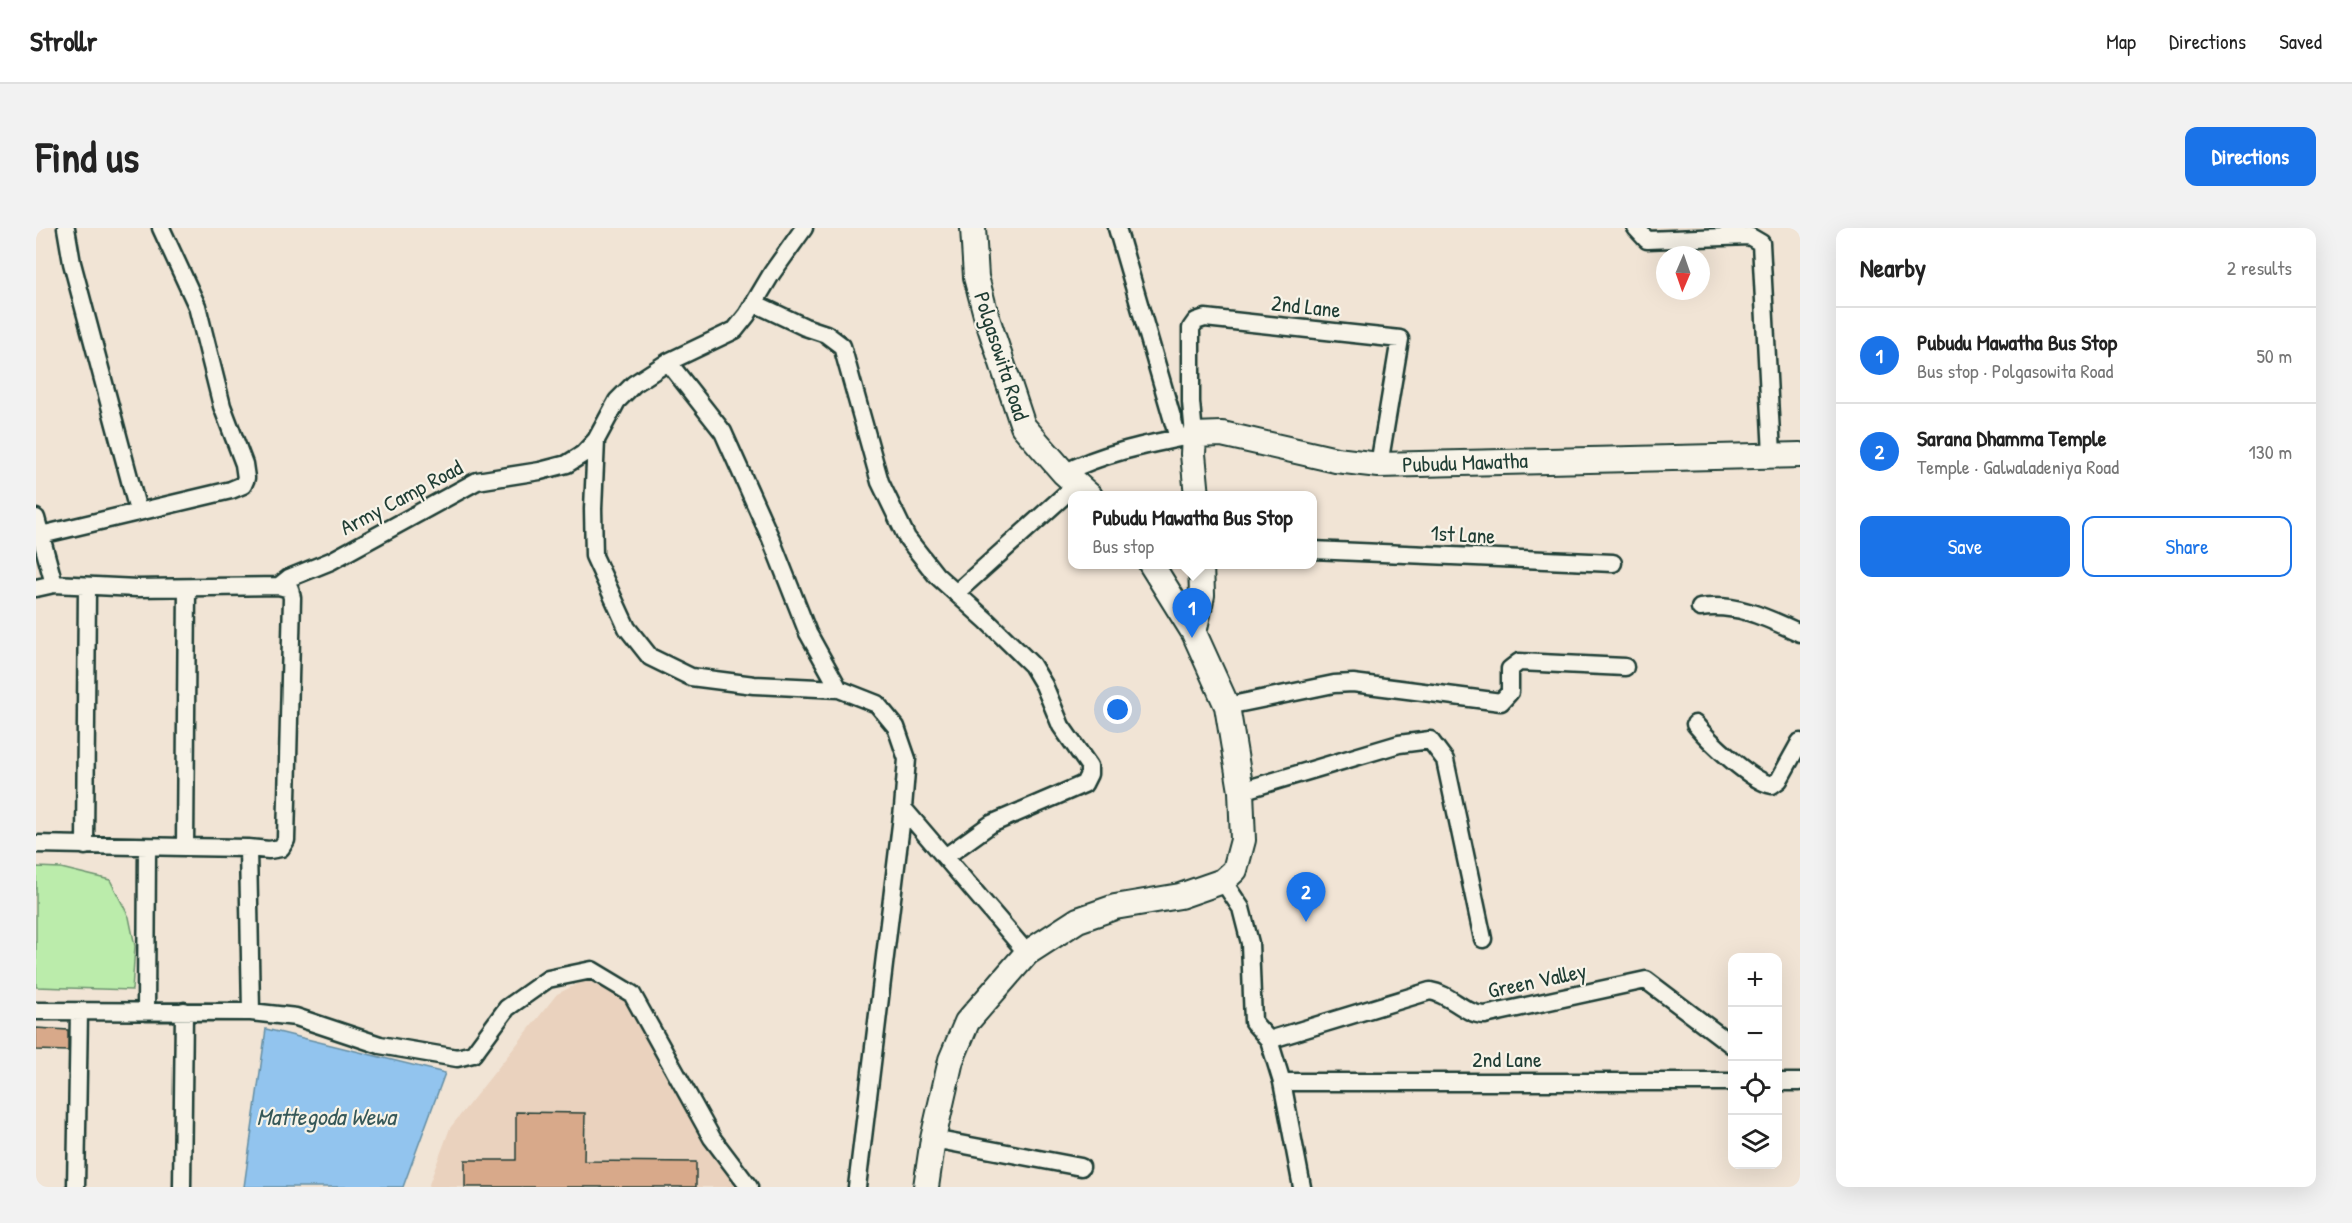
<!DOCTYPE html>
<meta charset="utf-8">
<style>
:root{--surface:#fff;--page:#f2f2f2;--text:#222;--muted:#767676;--line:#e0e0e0;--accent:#1a73e8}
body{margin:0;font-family:"Patrick Hand",sans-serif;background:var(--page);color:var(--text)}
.controls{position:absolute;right:18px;bottom:18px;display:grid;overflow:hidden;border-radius:12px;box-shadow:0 6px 24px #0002}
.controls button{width:54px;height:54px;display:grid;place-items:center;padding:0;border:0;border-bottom:2px solid var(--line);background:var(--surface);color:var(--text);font:30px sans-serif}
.compass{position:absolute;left:1620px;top:18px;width:54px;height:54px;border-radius:50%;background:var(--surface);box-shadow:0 6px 24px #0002;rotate:182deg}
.you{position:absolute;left:1082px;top:482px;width:21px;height:21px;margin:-15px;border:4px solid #fff;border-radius:50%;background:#1a73e8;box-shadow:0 0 0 9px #1a73e833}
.badge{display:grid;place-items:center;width:39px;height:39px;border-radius:50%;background:var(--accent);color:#fff;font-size:20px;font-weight:700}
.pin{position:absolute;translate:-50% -50px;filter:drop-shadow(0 2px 3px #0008)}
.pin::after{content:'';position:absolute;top:32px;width:21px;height:18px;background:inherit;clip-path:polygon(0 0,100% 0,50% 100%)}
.popup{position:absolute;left:1032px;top:263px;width:249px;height:78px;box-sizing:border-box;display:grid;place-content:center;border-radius:12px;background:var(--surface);filter:drop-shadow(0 2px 4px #0005);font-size:20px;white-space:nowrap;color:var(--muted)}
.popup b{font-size:22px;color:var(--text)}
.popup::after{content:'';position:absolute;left:50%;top:100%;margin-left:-12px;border:12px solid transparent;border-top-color:var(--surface)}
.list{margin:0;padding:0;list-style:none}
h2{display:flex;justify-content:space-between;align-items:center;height:78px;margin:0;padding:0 24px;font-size:26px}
h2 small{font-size:20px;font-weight:400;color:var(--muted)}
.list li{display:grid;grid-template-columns:39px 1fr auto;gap:18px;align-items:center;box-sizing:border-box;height:96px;padding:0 24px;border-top:2px solid var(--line)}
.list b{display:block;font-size:22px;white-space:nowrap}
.list p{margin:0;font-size:20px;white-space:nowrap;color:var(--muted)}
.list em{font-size:20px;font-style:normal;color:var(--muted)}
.actions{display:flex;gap:12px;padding:18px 24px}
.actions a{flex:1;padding:14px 0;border:2px solid var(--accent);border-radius:12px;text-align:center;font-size:21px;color:var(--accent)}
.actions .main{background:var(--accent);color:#fff}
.icon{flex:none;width:33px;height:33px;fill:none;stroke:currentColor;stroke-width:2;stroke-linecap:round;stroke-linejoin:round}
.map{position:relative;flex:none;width:1764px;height:959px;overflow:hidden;border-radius:12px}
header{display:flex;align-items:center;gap:36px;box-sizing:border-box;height:84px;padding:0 30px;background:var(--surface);border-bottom:2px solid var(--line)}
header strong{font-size:28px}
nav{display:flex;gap:33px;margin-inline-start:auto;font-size:21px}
.intro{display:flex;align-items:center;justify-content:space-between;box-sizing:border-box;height:144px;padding:0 36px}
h1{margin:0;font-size:42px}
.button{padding:15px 27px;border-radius:12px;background:var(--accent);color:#fff;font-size:21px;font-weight:700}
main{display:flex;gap:36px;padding:0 36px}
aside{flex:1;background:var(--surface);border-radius:12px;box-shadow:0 6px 24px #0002}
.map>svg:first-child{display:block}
.built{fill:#ead2be}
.green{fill:#bbecab;stroke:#6d9470;stroke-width:1.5}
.water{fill:#92c4ee;stroke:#648ea4;stroke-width:1.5}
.building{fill:#d8a98a;stroke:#1f3d34;stroke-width:1.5}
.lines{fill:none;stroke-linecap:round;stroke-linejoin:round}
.street-casing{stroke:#1f3d34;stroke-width:21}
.secondary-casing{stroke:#1f3d34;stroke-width:28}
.street{stroke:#f7f3e8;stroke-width:16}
.secondary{stroke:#f7f3e8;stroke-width:24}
.labels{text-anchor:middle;stroke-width:4.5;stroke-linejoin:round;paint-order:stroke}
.street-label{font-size:22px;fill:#1f3d34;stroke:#f7f3e8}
.water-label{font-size:24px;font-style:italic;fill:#365859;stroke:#f7f3e8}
</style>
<header>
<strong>Strollr</strong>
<nav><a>Map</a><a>Directions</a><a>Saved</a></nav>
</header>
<div class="intro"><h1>Find us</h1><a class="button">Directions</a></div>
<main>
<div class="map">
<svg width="1764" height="959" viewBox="0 0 1764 959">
<rect width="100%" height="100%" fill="#f1e4d5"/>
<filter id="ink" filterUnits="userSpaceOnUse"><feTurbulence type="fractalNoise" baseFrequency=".0167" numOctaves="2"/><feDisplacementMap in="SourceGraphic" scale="12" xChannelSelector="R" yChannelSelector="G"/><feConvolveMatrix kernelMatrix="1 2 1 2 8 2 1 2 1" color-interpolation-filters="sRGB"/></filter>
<g filter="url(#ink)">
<!-- built -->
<path class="built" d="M551,751H579L706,959H392L414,900L521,766Z"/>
<!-- green -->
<path class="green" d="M0,639L25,640L74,652L93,689L99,718L96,762L0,759Z"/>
<!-- water -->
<path class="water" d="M230,801L409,845L367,959H208Z"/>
<!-- building -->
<path class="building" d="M0,800L32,802V823L0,822Z
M480,884L549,885L548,933L660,934V959H429V932H480Z"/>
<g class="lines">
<defs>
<path id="street" d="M30,0L36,35L102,283
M1081,0L1142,210
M1600,0L1611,12L1713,8L1725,15L1736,226
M718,75L769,99L790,106L806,118L844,254L871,310L900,347L951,393L996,437L1008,457L1025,498L1053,538V546L1048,556L955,596L909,629
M632,134L687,204L735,311L772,405L803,461
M560,212L557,281L558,328L591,400L614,429L655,449L718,457L803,461L841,476L860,499L871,531L867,580
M1028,245C1069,224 1114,216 1158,207L1155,174V100L1160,93L1169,90L1364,111L1343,237
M0,290L18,356
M5,307L195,262L207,257L210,250L208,236L186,178L161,78L125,0
M1276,322L1577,335
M243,358L253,350L295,333L441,253L504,243L531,236L547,226L560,212L581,173L598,156L632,134L699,102L711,87L736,45L768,0
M0,360L18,356L101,360L243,358L254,361L256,370L250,612L245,620L233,622L212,620L215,784
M151,360L149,619L212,620
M920,365L1041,256
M1664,380C1702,375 1731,390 1764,405
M1191,478L1298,456L1317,455L1465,474L1474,464V441L1483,434L1589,439
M1659,496C1673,513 1715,553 1736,557L1743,552L1764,514
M1205,563L1363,516L1394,512L1409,532L1447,711
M0,616L149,619
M49,618L51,359
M1187,653L1205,680L1214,715L1217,794L1233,812L1246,854L1266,959
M0,783L215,784L260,789L344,817L421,830L437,826L471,780L512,751L556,742L596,766L676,910L713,959
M110,784L111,619
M1233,812L1394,763C1415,766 1427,786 1449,787L1610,752L1696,817
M1246,854H1696
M1742,854H1764
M897,911L1045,939
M40,959L43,784
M146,959L148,783
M821,959L867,580L991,725"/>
<path id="secondary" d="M937,0L940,49L950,87L987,198L1028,245L1054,268
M1161,268L1157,226L1158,207L1186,206L1300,232L1343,237L1764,227
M1158,405L1166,367L1165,336
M890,959L897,911L915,832L931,794L991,725L1042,692L1079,679L1144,668L1187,653L1199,642L1207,612L1205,563L1191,478L1158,405L1115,336"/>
</defs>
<!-- street casing -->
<use href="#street" class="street-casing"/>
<!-- secondary casing -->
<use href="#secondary" class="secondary-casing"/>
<!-- street -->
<use href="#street" class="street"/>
<!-- secondary -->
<use href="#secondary" class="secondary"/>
</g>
</g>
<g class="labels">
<!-- street labels -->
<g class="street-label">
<text transform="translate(1270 78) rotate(6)" y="8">2nd Lane</text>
<text transform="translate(966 128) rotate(72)" y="8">Polgasowita Road</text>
<text transform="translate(1429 234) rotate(-2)" y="8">Pubudu Mawatha</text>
<text transform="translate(365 269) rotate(-28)" y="8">Army Camp Road</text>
<text transform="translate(1427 306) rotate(3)" y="8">1st Lane</text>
<text transform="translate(1501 752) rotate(-12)" y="8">Green Valley</text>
<text x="1471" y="839">2nd Lane</text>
</g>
<!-- water labels -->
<g class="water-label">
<text x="290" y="897">Mattegoda Wewa</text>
</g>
</g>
</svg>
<div class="controls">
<button>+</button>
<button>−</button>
<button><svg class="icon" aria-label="locate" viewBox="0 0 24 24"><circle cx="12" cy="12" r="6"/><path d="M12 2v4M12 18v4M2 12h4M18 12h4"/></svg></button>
<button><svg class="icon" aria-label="layers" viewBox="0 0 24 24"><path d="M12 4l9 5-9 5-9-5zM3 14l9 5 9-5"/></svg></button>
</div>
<svg class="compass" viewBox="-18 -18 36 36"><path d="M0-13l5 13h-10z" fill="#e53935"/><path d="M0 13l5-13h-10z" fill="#767676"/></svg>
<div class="you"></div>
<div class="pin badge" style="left:1156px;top:410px">1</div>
<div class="popup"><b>Pubudu Mawatha Bus Stop</b>Bus stop</div>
<div class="pin badge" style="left:1270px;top:694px">2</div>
</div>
<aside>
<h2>Nearby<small>2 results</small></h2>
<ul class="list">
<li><span class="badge">1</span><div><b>Pubudu Mawatha Bus Stop</b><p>Bus stop · Polgasowita Road</p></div><em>50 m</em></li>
<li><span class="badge">2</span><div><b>Sarana Dhamma Temple</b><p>Temple · Galwaladeniya Road</p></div><em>130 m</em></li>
</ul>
<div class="actions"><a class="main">Save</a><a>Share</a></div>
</aside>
</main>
